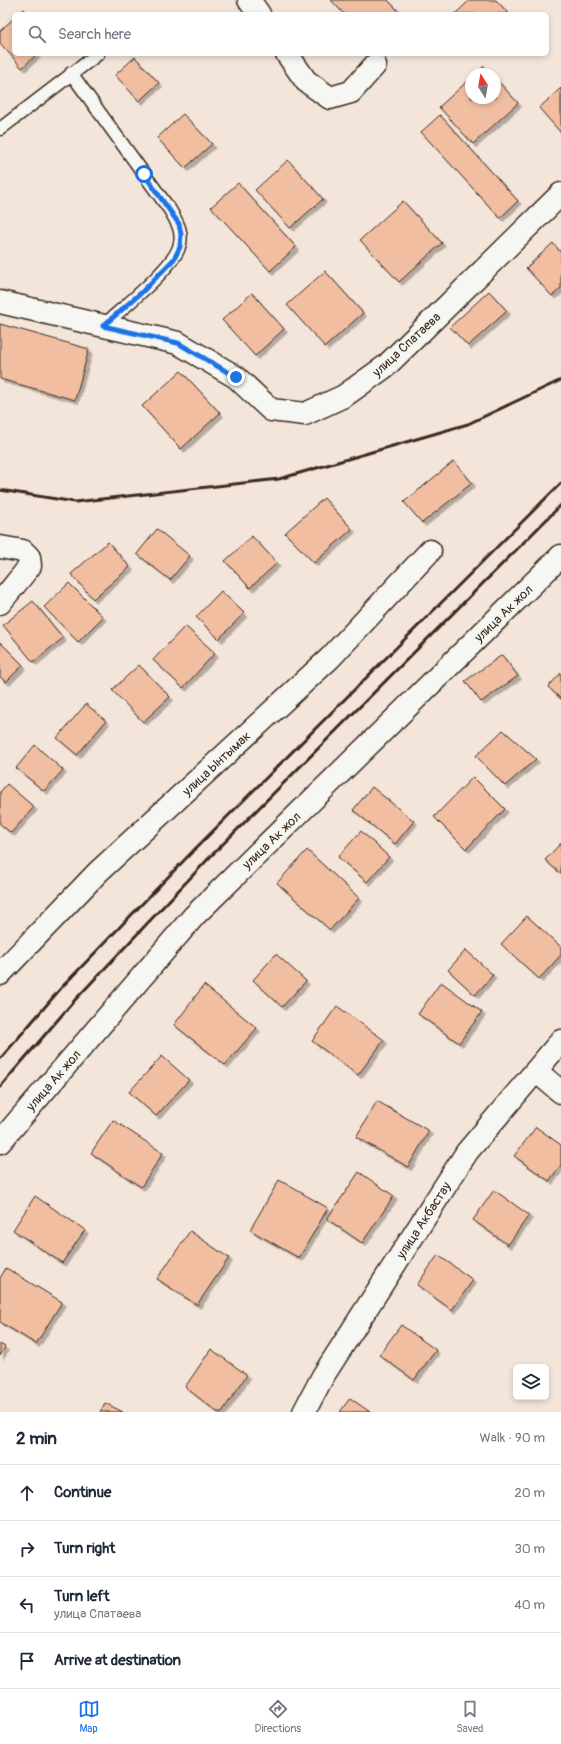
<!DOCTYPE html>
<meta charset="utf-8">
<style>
:root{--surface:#fff;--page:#f2f2f3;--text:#1f2937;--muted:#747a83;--line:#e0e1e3;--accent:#1a73e8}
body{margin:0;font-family:Pangolin,sans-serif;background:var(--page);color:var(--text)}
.controls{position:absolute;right:12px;bottom:12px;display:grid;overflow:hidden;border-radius:6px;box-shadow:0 2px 6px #0003}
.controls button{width:36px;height:36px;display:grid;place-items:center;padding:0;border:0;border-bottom:1px solid var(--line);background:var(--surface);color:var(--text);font:20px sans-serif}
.compass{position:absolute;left:465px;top:68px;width:36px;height:36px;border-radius:50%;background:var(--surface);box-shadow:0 2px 6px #0003;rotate:349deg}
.stop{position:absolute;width:12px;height:12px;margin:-9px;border:3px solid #1a73e8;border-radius:50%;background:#fff}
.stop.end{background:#1a73e8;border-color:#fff;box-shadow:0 1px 4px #0008}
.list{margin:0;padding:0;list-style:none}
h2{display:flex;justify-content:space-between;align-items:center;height:52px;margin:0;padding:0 16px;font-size:17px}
h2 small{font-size:13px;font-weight:400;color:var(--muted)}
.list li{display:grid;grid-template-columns:26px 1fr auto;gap:12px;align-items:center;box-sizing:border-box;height:56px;padding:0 16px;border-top:1px solid var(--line)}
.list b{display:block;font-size:15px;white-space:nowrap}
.list p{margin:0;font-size:13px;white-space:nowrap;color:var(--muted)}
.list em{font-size:13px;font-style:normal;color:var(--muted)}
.icon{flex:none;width:22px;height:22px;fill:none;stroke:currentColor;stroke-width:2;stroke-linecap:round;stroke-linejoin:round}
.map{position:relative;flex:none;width:561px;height:1412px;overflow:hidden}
.search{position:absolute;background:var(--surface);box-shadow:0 2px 6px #0003;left:12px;right:12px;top:12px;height:44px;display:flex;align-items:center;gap:10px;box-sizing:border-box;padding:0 14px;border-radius:6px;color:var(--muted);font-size:15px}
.sheet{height:276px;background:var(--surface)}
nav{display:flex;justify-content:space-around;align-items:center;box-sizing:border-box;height:56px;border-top:1px solid var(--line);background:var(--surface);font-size:11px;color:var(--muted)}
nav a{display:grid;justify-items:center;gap:2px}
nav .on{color:var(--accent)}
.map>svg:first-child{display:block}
.building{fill:#f1bea2;stroke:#3b2a1e;filter:url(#shadow)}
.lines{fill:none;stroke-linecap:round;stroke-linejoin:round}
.service-casing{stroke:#3b2a1e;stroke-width:15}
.minor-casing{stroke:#3b2a1e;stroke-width:25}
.service{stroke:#f6f6f2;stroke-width:12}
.minor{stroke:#f6f6f2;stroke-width:22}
.rail{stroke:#3b2a1e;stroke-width:3}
.route{stroke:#1a73e8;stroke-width:5}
.labels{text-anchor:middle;stroke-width:3;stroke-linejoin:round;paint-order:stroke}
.street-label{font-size:13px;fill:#3b2a1e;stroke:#f6f6f2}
</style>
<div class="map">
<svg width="561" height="1412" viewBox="0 0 561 1412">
<defs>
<filter id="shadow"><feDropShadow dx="3.5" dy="3.5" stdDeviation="0" flood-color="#0004"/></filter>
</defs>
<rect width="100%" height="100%" fill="#f4e5da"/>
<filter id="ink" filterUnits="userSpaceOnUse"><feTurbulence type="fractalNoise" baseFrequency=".025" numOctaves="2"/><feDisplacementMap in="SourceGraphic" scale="8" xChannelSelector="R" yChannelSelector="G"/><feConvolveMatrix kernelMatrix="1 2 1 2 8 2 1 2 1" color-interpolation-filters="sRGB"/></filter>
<g filter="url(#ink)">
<!-- building -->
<path class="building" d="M331,0H388L400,13L344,14Z
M470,0H496L509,14H455Z
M24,9L29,14H19Z
M14,18V54H37L22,68L0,43V31Z
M135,57L159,83L139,101L115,75Z
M484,66L491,74H476Z
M471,78V98H495V78L518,103L473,144L439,107Z
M561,88V133L539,108Z
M183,114L212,144L185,168L157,138Z
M440,115L518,201L500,218L421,132Z
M288,160L323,199L290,228L255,190Z
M238,183L296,247L270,271L211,207Z
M403,201L442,243L399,282L360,240Z
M553,243L561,253V288L552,296L526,268Z
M325,271L363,313L325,347L287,305Z
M489,291L507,311L468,346L450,327Z
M252,293L284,329L255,356L222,320Z
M0,324L89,349L75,400L0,379Z
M181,371L220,413L181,449L142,406Z
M454,461L472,483L422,523L404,502Z
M324,498L352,529L314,563L285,533Z
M157,529L190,556L170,580L137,554Z
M252,536L277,563L250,588L225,561Z
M108,542L130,567L93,599L71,574Z
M69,583L103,617L78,642L44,607Z
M221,591L244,613L219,639L196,617Z
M33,601L63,638L33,662L3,625Z
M185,626L215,653L183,688L153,660Z
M0,642L23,665L6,682L0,677Z
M502,655L518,676L481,702L465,681Z
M139,665L170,697L143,722L112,690Z
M561,673V699L548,687Z
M86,704L106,721L77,755L57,738Z
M503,730L536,759L505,786L476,756Z
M35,745L63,770L44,791L16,768Z
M473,777L505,809L466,849L434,817Z
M7,784L34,807L11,833L0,824V792Z
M372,787L414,821L395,844L353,810Z
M361,831L389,857L367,882L338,857Z
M561,843V874L545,860Z
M307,850L359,898L330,930L277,883Z
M527,916L561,947V955L539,979L501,944Z
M466,950L493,975L475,995L448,970Z
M276,954L306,981L282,1007L253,980Z
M441,982L482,1012L459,1043L418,1014Z
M204,985L257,1028L225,1065L174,1025Z
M337,1006L384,1040L358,1075L312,1041Z
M162,1056L189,1080L156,1116L129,1092Z
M377,1101L429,1131L408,1167L356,1137Z
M113,1120L163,1153L141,1187L91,1153Z
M536,1127L561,1145V1165L549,1181L514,1156Z
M359,1172L394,1196L362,1243L327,1219Z
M279,1180L328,1208L299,1258L250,1230Z
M494,1190L529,1215L508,1245L473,1220Z
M35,1196L85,1230L62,1263L13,1230Z
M190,1231L229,1258L197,1305L157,1279Z
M438,1255L473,1280L452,1310L417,1285Z
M6,1268L62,1302L36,1344L0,1322V1278Z
M401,1325L436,1350L414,1380L379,1355Z
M0,1344L5,1347L0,1356Z
M211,1349L247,1375L222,1412H217L185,1387Z
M350,1398L370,1412H340Z
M105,1403L123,1412H100Z"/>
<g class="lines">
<defs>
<path id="service" d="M71,73L170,210C177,222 184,233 179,247C173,268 120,310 103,326
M0,129L98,54"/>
<path id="minor" d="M249,0L259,14
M287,54L306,81L330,98L351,92L375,65
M0,302L178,343L236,377L271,410L305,414L344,396L386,366L561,194
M0,547L23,551L29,557L30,566L0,603
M0,974L98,872L330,658L430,551
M536,1071L561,1092
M0,1142L194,916L561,556
M304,1412L323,1376L467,1152L561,1041"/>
</defs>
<!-- service casing -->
<use href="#service" class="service-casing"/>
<!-- minor casing -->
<use href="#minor" class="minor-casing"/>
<!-- service -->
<use href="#service" class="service"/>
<!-- minor -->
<use href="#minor" class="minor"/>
<!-- rail -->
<path class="rail" d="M0,490L75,502L279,479L468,424L561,380
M0,1059L62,987L194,850L561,483
M0,1087L74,1001L210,857L561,505"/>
</g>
</g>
<g class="lines" filter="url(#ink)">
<!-- route -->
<path class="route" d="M144,174L179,224L181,234L180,247L174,259L142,292L103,326L178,343L236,377"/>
</g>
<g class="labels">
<!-- street labels -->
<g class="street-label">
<text transform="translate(406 344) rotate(-43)" y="5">улица Спатаева</text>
<text transform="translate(503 613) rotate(-44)" y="5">улица Ак жол</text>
<text transform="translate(216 763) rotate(-43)" y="5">улица Ынтымак</text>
<text transform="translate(271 840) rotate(-44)" y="5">улица Ак жол</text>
<text transform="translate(53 1080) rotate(-49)" y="5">улица Ак жол</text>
<text transform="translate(423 1220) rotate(-57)" y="5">улица Акбастау</text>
</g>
</g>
</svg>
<div class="controls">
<button><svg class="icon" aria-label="layers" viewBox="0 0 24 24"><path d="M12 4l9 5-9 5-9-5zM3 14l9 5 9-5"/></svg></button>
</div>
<svg class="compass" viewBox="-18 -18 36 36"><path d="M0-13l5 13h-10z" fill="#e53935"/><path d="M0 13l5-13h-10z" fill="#747a83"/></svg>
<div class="stop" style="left:144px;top:174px"></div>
<div class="stop end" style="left:236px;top:377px"></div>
<div class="search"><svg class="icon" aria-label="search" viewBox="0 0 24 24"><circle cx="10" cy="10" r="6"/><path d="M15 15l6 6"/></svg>Search here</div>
</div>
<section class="sheet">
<h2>2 min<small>Walk · 90 m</small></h2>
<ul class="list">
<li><svg class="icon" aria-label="ahead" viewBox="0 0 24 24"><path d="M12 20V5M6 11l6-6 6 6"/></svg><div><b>Continue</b></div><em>20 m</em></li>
<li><svg class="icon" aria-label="right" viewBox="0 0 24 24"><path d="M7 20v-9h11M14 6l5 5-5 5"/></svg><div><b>Turn right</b></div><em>30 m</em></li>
<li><svg class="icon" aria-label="left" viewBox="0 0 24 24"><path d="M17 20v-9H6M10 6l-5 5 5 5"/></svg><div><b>Turn left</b><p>улица Спатаева</p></div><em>40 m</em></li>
<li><svg class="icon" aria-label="arrive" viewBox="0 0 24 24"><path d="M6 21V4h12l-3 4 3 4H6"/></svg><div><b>Arrive at destination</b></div></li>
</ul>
</section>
<nav>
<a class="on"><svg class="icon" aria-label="map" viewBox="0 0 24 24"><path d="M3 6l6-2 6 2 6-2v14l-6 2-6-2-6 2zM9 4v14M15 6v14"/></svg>Map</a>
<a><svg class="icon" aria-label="directions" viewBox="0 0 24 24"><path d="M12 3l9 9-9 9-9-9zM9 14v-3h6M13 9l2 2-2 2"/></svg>Directions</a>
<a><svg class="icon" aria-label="saved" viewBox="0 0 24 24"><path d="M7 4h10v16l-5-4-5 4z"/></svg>Saved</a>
</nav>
